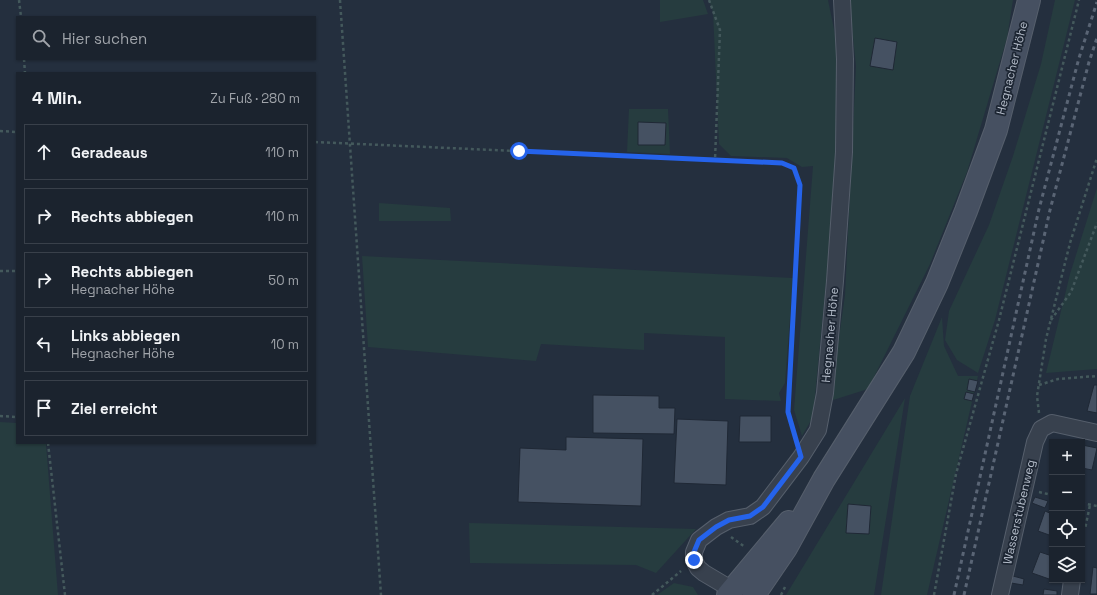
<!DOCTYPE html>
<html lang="de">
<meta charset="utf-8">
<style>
:root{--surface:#1b232e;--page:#242b36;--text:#f1f3f6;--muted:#a0a4aa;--line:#39404a}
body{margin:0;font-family:"Space Grotesk",sans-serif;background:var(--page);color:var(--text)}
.controls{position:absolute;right:12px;bottom:12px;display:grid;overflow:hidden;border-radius:0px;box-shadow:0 1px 3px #0004}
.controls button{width:36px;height:36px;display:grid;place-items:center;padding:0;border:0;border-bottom:1px solid var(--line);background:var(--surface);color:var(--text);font:20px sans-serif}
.stop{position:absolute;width:12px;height:12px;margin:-9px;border:3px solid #2563eb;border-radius:50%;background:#fff}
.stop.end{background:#2563eb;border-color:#fff;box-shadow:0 1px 4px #0008}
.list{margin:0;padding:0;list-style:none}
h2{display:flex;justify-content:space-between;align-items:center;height:52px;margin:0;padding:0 16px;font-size:17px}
h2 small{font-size:13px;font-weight:400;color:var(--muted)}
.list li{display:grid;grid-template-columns:26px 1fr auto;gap:12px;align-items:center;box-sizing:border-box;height:56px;margin:0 8px 8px;padding:0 8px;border:1px solid var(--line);border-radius:0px}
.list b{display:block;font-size:15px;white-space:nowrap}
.list p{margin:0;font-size:13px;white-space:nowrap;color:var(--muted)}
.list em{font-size:13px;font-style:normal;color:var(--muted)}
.icon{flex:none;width:22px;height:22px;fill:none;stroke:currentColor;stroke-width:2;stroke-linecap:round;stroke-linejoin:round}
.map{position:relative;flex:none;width:1097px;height:595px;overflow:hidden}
.search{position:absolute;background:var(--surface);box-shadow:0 1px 3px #0004;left:16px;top:16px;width:300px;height:44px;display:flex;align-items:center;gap:10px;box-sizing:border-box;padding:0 14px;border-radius:0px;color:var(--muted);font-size:15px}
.panel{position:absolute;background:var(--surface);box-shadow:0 1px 3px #0004;left:16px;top:72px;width:300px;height:372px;border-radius:0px}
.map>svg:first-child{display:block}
.green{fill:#263c3f}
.building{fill:#455162;stroke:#1f2835}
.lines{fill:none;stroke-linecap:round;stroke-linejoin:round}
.street-casing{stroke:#565f6c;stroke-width:18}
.secondary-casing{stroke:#565f6c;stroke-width:24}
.path{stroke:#44595c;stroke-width:2.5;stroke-dasharray:3 3;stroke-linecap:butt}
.street{stroke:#38414e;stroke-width:16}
.secondary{stroke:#465061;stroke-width:22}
.rail{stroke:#5a6575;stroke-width:3;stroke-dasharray:4 4;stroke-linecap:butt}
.route{stroke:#2563eb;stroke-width:5}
.labels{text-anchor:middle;stroke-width:3.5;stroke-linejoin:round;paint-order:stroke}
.street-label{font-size:12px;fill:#b4bcc9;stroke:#1d2633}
</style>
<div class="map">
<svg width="1097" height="595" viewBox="0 0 1097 595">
<rect width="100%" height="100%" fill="#242f3e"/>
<!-- green -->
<path class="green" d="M660,0H703L708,14L660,22Z
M709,0H828L838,48L837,169L813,417L802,436L794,410L813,166L802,167L787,158L731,156L719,144L713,12Z
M849,0H1013L1007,38L967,172L930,264L868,389L830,401L845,295L856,66Z
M1055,0H1075L995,320L978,373L957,360L945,340L949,311L989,225L1013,156L1041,64Z
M629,109H668L670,154L627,152Z
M1097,188V369L1046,373L1070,274Z
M379,203L450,208L451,221H379Z
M362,256L793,278L785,383L779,393L781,401L725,399V337L644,333V350L541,344L536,361L368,347Z
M942,317L944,346L958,376H978L927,595H881L910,396Z
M905,398L874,595H786Z
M0,422L17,423V443H46V444L58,595H0Z
M469,523L696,529L656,573L636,565L470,563Z
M674,583L693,587L698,595H657Z"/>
<!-- building -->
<path class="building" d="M875,38L897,42L893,70L870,66Z
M638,122L666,123L665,145H638Z
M969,379L978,381L975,392L967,390Z
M1094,385H1097V413L1087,411Z
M966,392L974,394L972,401L964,399Z
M593,395L659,396V408H675L674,434L593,433Z
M740,416H771V442H739Z
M677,419L728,421L726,485L674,483Z
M566,437L643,439L641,506L518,502L520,448L566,450Z
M1082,445L1097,448L1092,470L1082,468Z
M1035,497L1048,501L1045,508L1032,503Z
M848,504L871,506L869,534L846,533Z
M1045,511L1052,514V536L1038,531Z
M1040,552L1052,556V580L1032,573Z
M1093,567L1097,568V594H1090Z
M1013,576L1024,579L1023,585L1011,583Z
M1044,589L1057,591V595H1043Z"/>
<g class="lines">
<defs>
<path id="street" d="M741,595L704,573L698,568L694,560V552L699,540L716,527L729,520L750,516L763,507L801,457L818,430L825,393L835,281L844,152L845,59L842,0
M1000,595L1035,442L1041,429L1052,423L1097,433
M1070,595L1072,580"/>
<path id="secondary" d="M728,595L789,522
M754,595L786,548L824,479L904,352L937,283L966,211L996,130L1029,0"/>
</defs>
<!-- street casing -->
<use href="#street" class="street-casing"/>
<!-- secondary casing -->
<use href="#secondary" class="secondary-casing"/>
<!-- path -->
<path class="path" d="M19,0L21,17
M340,0L381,595
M709,0L720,30L715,160
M24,59L25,73
M0,131L17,132
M315,142L782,163L794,168L800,185L788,412L795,435
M0,271H17
M1051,320L1071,292L1097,223
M1039,385L1058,379L1097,376
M1039,413L1037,396L1046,339L1070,243L1097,158
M0,416L17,417
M48,443L65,595
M1039,492L1052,495
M1082,503L1097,506
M1082,531L1085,529L1090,505
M731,537L745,547
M652,595L681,571
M781,595L785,587
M934,595L956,474L999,320L1079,0"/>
<!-- street -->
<use href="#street" class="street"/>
<!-- secondary -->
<use href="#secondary" class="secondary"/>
<!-- rail -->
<path class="rail" d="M954,595L1039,209L1079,58L1097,2
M964,595L1050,210L1089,62L1097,38"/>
</g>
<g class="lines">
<!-- route -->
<path class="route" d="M519,151L782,163L794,168L800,185L788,412L801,457L763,507L750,516L729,520L716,527L699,540L694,552V560"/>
</g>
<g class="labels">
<!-- street labels -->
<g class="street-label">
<text transform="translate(1012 68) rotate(-76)" y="4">Hegnacher Höhe</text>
<text transform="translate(830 335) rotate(-85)" y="4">Hegnacher Höhe</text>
<text transform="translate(1019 512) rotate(-77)" y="4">Wasserstubenweg</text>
</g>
</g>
</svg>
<div class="controls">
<button>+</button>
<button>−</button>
<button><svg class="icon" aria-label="locate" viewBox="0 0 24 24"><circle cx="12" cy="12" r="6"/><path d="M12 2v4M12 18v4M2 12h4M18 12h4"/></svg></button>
<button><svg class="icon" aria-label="layers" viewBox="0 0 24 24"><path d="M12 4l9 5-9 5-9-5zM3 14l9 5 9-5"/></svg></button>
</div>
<div class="stop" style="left:519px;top:151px"></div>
<div class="stop end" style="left:694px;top:560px"></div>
<div class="search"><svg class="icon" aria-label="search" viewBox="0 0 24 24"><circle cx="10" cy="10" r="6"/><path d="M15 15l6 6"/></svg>Hier suchen</div>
<section class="panel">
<h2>4 Min.<small>Zu Fuß · 280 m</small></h2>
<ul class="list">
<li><svg class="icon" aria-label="ahead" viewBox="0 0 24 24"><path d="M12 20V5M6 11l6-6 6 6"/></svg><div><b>Geradeaus</b></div><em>110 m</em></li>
<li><svg class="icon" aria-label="right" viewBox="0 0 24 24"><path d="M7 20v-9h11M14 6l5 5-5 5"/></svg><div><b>Rechts abbiegen</b></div><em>110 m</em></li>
<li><svg class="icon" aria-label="right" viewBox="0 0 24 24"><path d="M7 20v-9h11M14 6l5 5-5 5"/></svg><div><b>Rechts abbiegen</b><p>Hegnacher Höhe</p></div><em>50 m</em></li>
<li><svg class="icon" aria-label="left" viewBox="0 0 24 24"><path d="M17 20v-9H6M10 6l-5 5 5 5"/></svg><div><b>Links abbiegen</b><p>Hegnacher Höhe</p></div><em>10 m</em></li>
<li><svg class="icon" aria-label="arrive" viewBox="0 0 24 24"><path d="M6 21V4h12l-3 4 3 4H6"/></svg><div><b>Ziel erreicht</b></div></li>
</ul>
</section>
</div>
